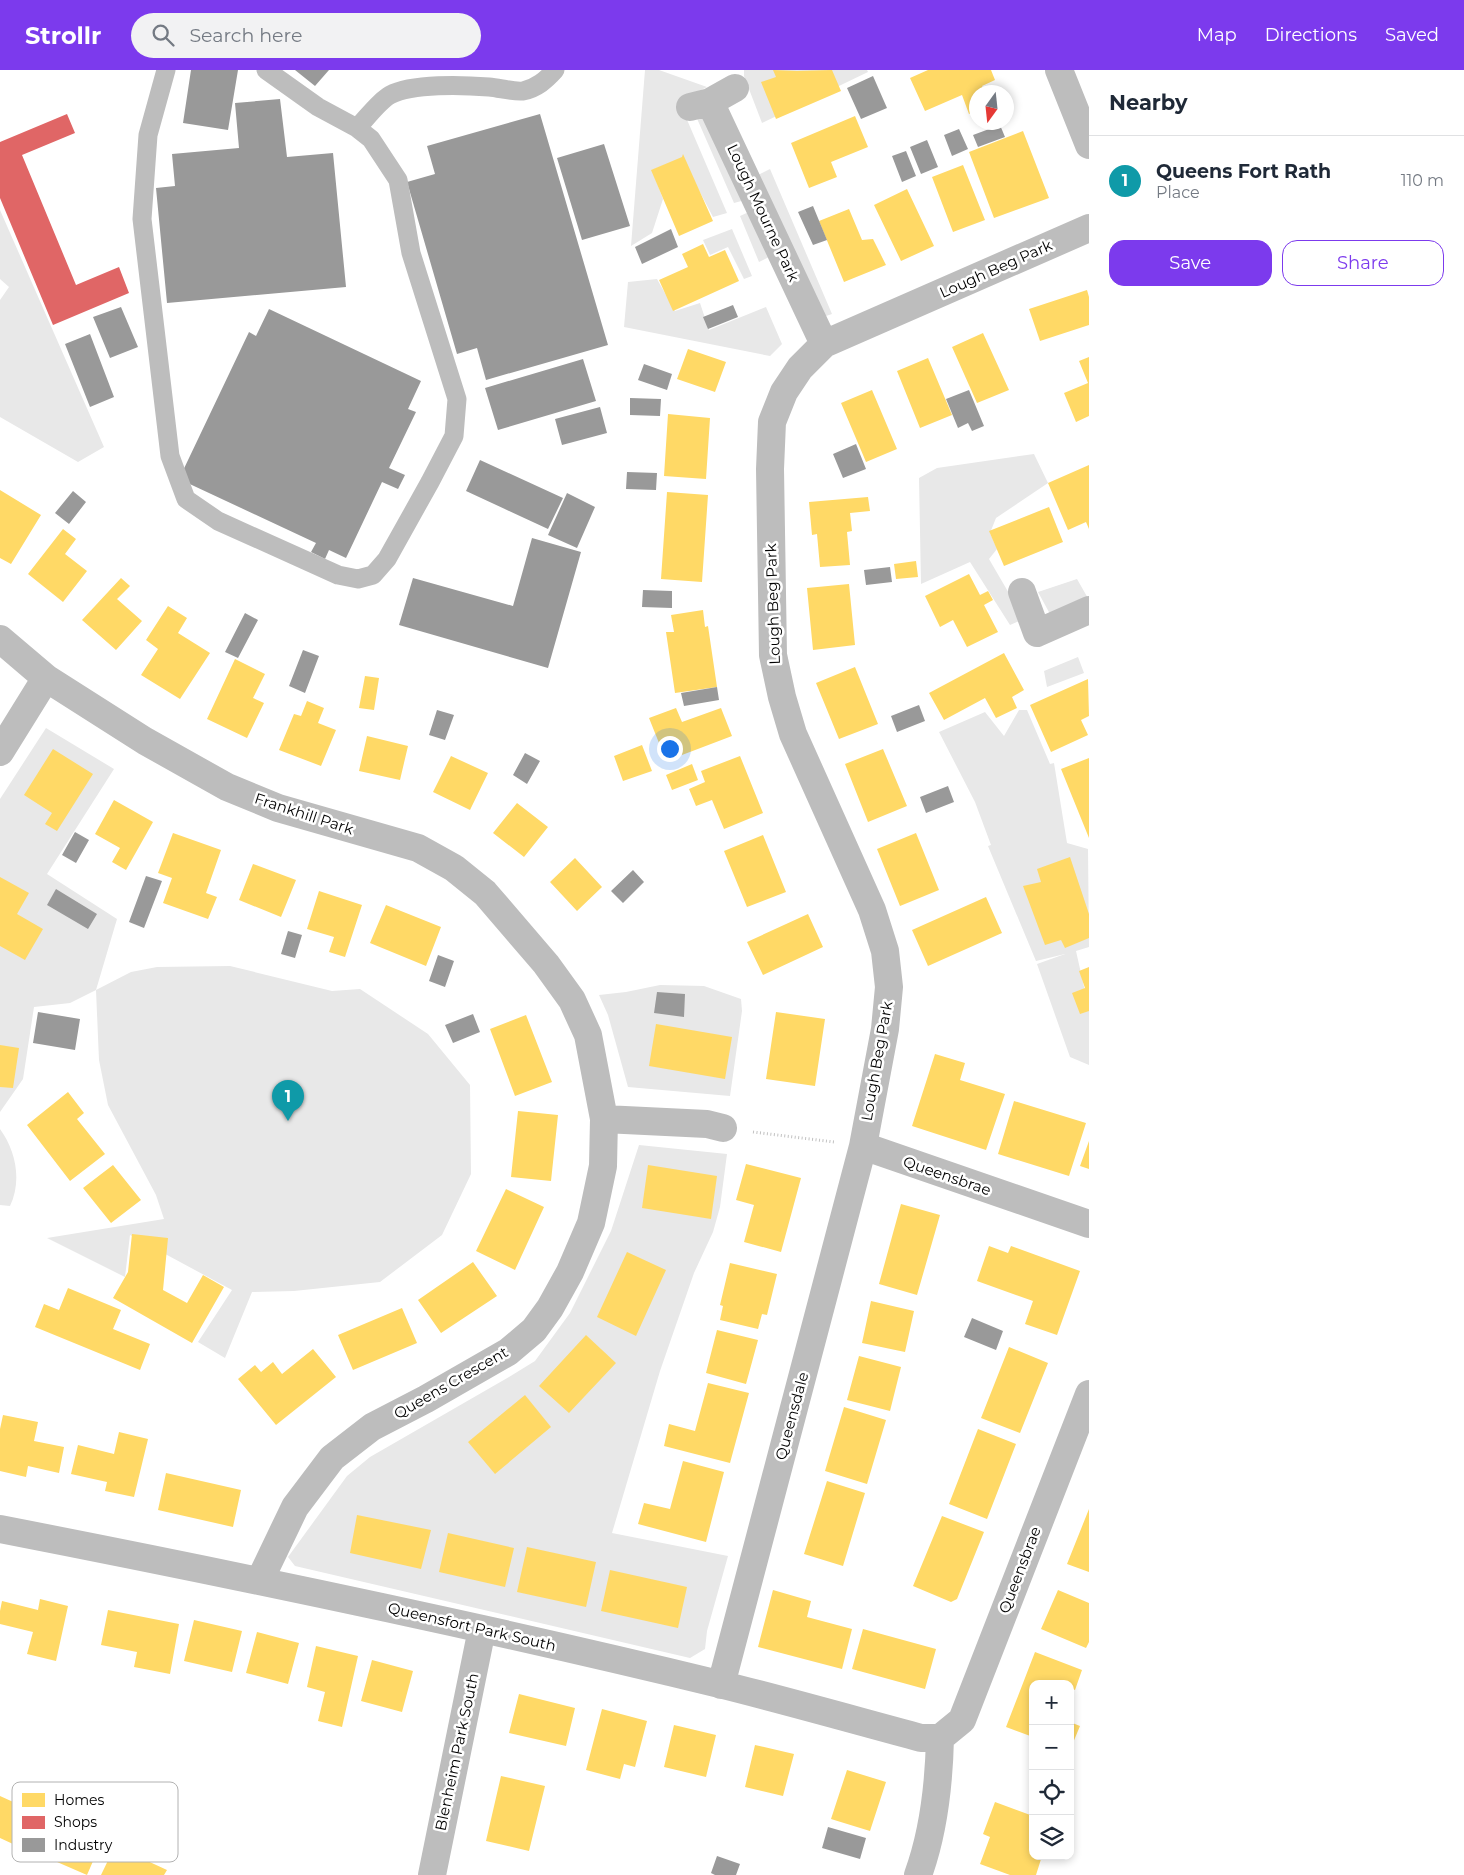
<!DOCTYPE html>
<meta charset="utf-8">
<style>
:root{--surface:#fff;--page:#f2f2f3;--text:#1f2937;--muted:#747a83;--line:#e0e1e3;--accent:#7c3aed}
body{margin:0;font-family:Montserrat,sans-serif;background:var(--page);color:var(--text)}
.controls{position:absolute;right:15px;bottom:15px;display:grid;overflow:hidden;border-radius:10px;box-shadow:0 2px 8px #0003}
.controls button{width:45px;height:45px;display:grid;place-items:center;padding:0;border:0;border-bottom:1px solid var(--line);background:var(--surface);color:var(--text);font:25px sans-serif}
.compass{position:absolute;left:969px;top:15px;width:45px;height:45px;border-radius:50%;background:var(--surface);box-shadow:0 2px 8px #0003;rotate:195deg}
.you{position:absolute;left:669px;top:678px;width:18px;height:18px;margin:-12px;border:4px solid #fff;border-radius:50%;background:#1a73e8;box-shadow:0 0 0 8px #1a73e833}
.badge{display:grid;place-items:center;width:32px;height:32px;border-radius:50%;background:var(--accent);color:#fff;font-size:16px;font-weight:700}
.pin{position:absolute;translate:-50% -41px;filter:drop-shadow(0 1px 2px #0008)}
.pin::after{content:'';position:absolute;top:26px;width:18px;height:15px;background:inherit;clip-path:polygon(0 0,100% 0,50% 100%)}
.list{margin:0;padding:0;list-style:none}
h2{display:flex;justify-content:space-between;align-items:center;height:65px;margin:0;padding:0 20px;font-size:21px}
h2 small{font-size:16px;font-weight:400;color:var(--muted)}
.list li{display:grid;grid-template-columns:32px 1fr auto;gap:15px;align-items:center;box-sizing:border-box;height:90px;padding:0 20px;border-top:1px solid var(--line)}
.list b{display:block;font-size:19px;white-space:nowrap}
.list p{margin:0;font-size:16px;white-space:nowrap;color:var(--muted)}
.list em{font-size:16px;font-style:normal;color:var(--muted)}
.actions{display:flex;gap:10px;padding:15px 20px}
.actions a{flex:1;padding:11px 0;border:1px solid var(--accent);border-radius:15px;text-align:center;font-size:18px;color:var(--accent)}
.actions .main{background:var(--accent);color:#fff}
.icon{flex:none;width:28px;height:28px;fill:none;stroke:currentColor;stroke-width:2;stroke-linecap:round;stroke-linejoin:round}
.map{position:relative;flex:none;width:1089px;height:1805px;overflow:hidden}
header{display:flex;align-items:center;gap:30px;box-sizing:border-box;height:70px;padding:0 25px;background:var(--accent);color:#fff}
header strong{font-size:24px}
nav{display:flex;gap:28px;margin-inline-start:auto;font-size:18px}
.search{width:350px;height:45px;background:var(--page);display:flex;align-items:center;gap:12px;box-sizing:border-box;padding:0 18px;border-radius:28px;color:var(--muted);font-size:19px}
main{display:flex}
aside{flex:1;background:var(--surface)}
.map>svg:first-child{display:block}
.green{fill:#e8e8e8}
.homes{fill:#ffd966}
.shops{fill:#e06666}
.industry{fill:#999}
.lines{fill:none;stroke-linecap:round;stroke-linejoin:round}
.path{stroke:#c2c2c2;stroke-width:3;stroke-dasharray:1 2.5;stroke-linecap:butt}
.service{stroke:#bdbdbd;stroke-width:19}
.minor{stroke:#bdbdbd;stroke-width:28}
.labels{text-anchor:middle;stroke-width:5;stroke-linejoin:round;paint-order:stroke}
.street-label{font-size:15px;fill:#000;stroke:#fff}
.key{fill:#fff;stroke:#b2b2b2;stroke-width:1}
.key-label{font-size:14px;fill:#000}
</style>
<header>
<strong>Strollr</strong>
<div class="search"><svg class="icon" aria-label="search" viewBox="0 0 24 24"><circle cx="10" cy="10" r="6"/><path d="M15 15l6 6"/></svg>Search here</div>
<nav><a>Map</a><a>Directions</a><a>Saved</a></nav>
</header>
<main>
<div class="map">
<svg width="1089" height="1805" viewBox="0 0 1089 1805">
<rect width="100%" height="100%" fill="#fff"/>
<!-- green -->
<path class="green" d="M645,0H659L707,17L679,31L727,143L713,147L682,88L652,100L663,129L652,163L631,176Z
M744,0H867L868,2L762,53L744,6Z
M705,41L745,130L734,133L695,44Z
M770,99L832,244L820,248L758,105Z
M0,140L104,377L78,392L0,347V230L9,217L0,209Z
M753,140L773,185L759,192L740,146Z
M732,159L752,206L744,209L728,177L710,185L703,170Z
M657,209L675,241L700,233L709,260L766,237L782,274L770,286L624,257L628,212Z
M1034,384L1048,413L996,448L990,463L997,479L989,489L1024,549L1010,555L970,492L921,514L919,408L937,398Z
M1077,509L1089,530L1050,544L1038,522Z
M1078,587L1084,603L1047,617L1044,601Z
M1019,640H1027L1050,694L1054,693L1067,773L1088,779L1089,877L1076,881L1089,939V995L1070,987L1037,894L1065,884L1036,891L988,776L991,775L975,732L939,662L985,642L1004,666Z
M46,658L114,699L47,804L117,849L96,920L131,902L157,897L230,896L332,921L360,919L428,964L470,1015L471,1104L442,1165L380,1212L294,1221L252,1222L225,1288L198,1272L232,1220L130,1165L125,1207L47,1168L164,1149L156,1125L108,1035L99,990L96,920L70,933L34,937L23,1009L0,1042V729Z
M660,915L704,916L741,929L742,941L730,1026L628,1017L608,945L599,925L626,922Z
M0,1059C16,1081 22,1111 10,1136L0,1135Z
M639,1075L727,1084L720,1137L713,1162L694,1203L660,1301L612,1463L728,1486L707,1561L705,1579L690,1588L295,1496L288,1487L347,1406L370,1387L509,1307L535,1291L570,1243L611,1161Z"/>
<!-- homes -->
<path class="homes" d="M773,0L797,1L832,0L841,21L776,49L761,12L776,7Z
M928,0H991L995,10L982,16L985,22H976V41L969,44L962,25L925,41L910,8Z
M855,46L868,77L831,92L837,107L809,118L791,73Z
M1023,61L1049,128L994,148L969,82Z
M683,84L713,151L679,166L651,100L682,87Z
M963,95L985,150L953,162L932,107Z
M907,119L934,176L901,191L874,135Z
M849,139L862,170L873,169L886,195L844,212L819,151Z
M703,174L709,187L725,180L739,211L673,241L659,210L688,197L682,184Z
M1087,220L1089,227V255L1040,271L1029,239Z
M983,263L1009,320L977,333L952,277Z
M688,279L726,292L715,322L677,309Z
M1089,287V346L1076,352L1064,323L1088,313L1079,291Z
M928,288L952,345L920,358L897,301Z
M872,320L897,379L866,392L841,333Z
M668,344L710,348L706,409L664,406Z
M1089,395V459L1086,452L1068,460L1048,413Z
M0,420L41,445L11,494L0,488Z
M667,422L708,425L702,512L661,509Z
M868,427L870,441L850,443L852,461L847,462L850,495L820,497L817,464L812,465L809,432Z
M1049,437L1063,472L1004,496L989,461Z
M63,459L76,469L65,484L87,501L63,532L28,504Z
M916,491L918,507L896,509L894,494Z
M969,504L980,525L988,521L993,530L984,535L998,562L967,577L953,550L940,557L925,526Z
M121,508L130,516L117,529L142,551L116,580L82,550Z
M849,514L855,575L813,580L807,518Z
M168,536L187,548L178,563L210,583L180,629L141,605L158,579L146,570Z
M703,540L705,557L708,556L717,617L675,623L666,562H674L671,545Z
M1004,583L1024,620L1012,627L1017,638L996,648L985,628L944,650L929,623Z
M235,589L265,604L253,628L264,633L247,668L207,649Z
M855,597L878,654L839,669L816,613Z
M365,606L379,608L374,640L359,638Z
M1088,609L1089,646L1081,650L1088,665L1051,682L1030,635Z
M307,631L324,638L318,653L336,660L321,696L279,680L294,644L301,646Z
M676,638L682,652L721,638L732,666L682,685L675,667L659,673L649,648Z
M367,666L408,676L400,710L359,701Z
M642,675L652,701L623,711L614,686Z
M53,679L93,704L57,761L45,754L52,743L24,725Z
M883,679L907,736L868,752L845,694Z
M451,686L488,703L470,740L433,722Z
M740,686L763,743L724,759L712,730L696,736L689,719L705,712L701,701Z
M1089,688V768L1061,699Z
M692,694L698,710L672,720L666,705Z
M114,730L153,752L126,800L112,792L120,778L95,764Z
M517,733L548,757L524,787L493,763Z
M173,763L221,780L206,823L217,827L208,849L163,833L172,808L158,803Z
M916,763L939,820L900,836L877,779Z
M763,765L786,822L747,837L724,781Z
M1070,787L1089,844V868L1065,878L1061,870L1045,875L1023,816L1041,812L1037,799Z
M575,788L602,817L577,841L550,812Z
M253,794L296,810L281,847L239,830Z
M0,807L29,823L17,844L43,859L25,890L0,876Z
M319,821L362,835L345,887L329,882L334,867L307,859Z
M986,827L1002,863L928,896L912,860Z
M386,835L441,857L426,896L370,873Z
M808,844L823,877L763,905L747,872Z
M1089,897V941L1080,944L1072,923L1085,918L1079,901Z
M776,942L825,949L815,1016L766,1009Z
M526,945L552,1012L515,1026L490,959Z
M656,954L732,967L725,1009L649,996Z
M0,975L19,978L13,1018L0,1017Z
M935,984L965,993L960,1010L1005,1024L986,1080L912,1056Z
M68,1022L84,1043L77,1049L105,1084L70,1111L27,1055Z
M1014,1031L1086,1053L1069,1106L998,1084Z
M518,1041L558,1045L551,1111L511,1107Z
M1089,1071V1099L1080,1096Z
M746,1094L801,1108L781,1182L744,1172L754,1135L736,1130Z
M113,1095L141,1130L111,1153L83,1118Z
M648,1095L717,1106L711,1149L642,1138Z
M506,1119L544,1137L515,1200L476,1181Z
M901,1134L940,1145L917,1225L879,1214Z
M132,1164L168,1168L163,1220L187,1233L203,1205L224,1217L192,1273L113,1228L128,1202Z
M989,1176L1008,1183L1011,1176L1080,1201L1057,1265L1025,1254L1033,1231L977,1211Z
M627,1182L666,1200L636,1266L597,1247Z
M473,1192L497,1226L441,1263L418,1230Z
M730,1193L777,1204L767,1245L762,1244L758,1259L720,1250L723,1236L720,1235Z
M68,1218L121,1240L113,1259L150,1274L140,1300L35,1257L44,1234L59,1240Z
M871,1231L914,1241L905,1282L862,1273Z
M402,1238L417,1273L353,1300L338,1265Z
M717,1260L758,1270L746,1314L706,1303Z
M586,1265L616,1293L569,1343L539,1316Z
M1009,1277L1048,1293L1020,1363L981,1348Z
M313,1279L336,1307L276,1355L238,1309L255,1295L261,1302L273,1292L282,1304Z
M859,1286L901,1297L890,1341L847,1330Z
M708,1313L749,1323L730,1393L664,1376L669,1354L695,1361Z
M525,1325L551,1357L495,1404L468,1372Z
M844,1337L886,1350L867,1414L825,1401Z
M3,1345L38,1352L34,1371L64,1377L59,1403L28,1396L26,1407L0,1401V1359Z
M978,1359L1016,1374L987,1449L949,1434Z
M119,1362L148,1369L134,1427L105,1421L107,1412L71,1404L78,1375L114,1384Z
M683,1391L724,1402L706,1472L638,1454L644,1433L670,1439Z
M166,1403L241,1420L233,1457L158,1440Z
M827,1411L865,1423L843,1496L804,1484Z
M1089,1439V1502L1067,1494Z
M357,1445L431,1460L421,1499L350,1483Z
M942,1446L984,1462L957,1529L951,1532L913,1516Z
M448,1463L514,1478L505,1517L439,1502Z
M527,1477L596,1492L586,1537L517,1522Z
M610,1500L687,1517L678,1558L601,1541Z
M773,1520L811,1531L807,1547L852,1559L842,1599L758,1577Z
M1058,1520L1089,1533V1572L1086,1578L1041,1559Z
M40,1529L68,1536L56,1591L27,1584L33,1562L0,1554V1541L2,1531L38,1540Z
M108,1540L179,1554L170,1604L134,1597L137,1582L101,1575Z
M194,1550L242,1561L232,1602L184,1591Z
M863,1559L936,1579L925,1619L852,1599Z
M257,1562L299,1573L288,1614L246,1603Z
M316,1576L358,1586L342,1657L318,1651L325,1622L307,1617Z
M1035,1582L1082,1600L1075,1620L1070,1618V1614H1033V1667L1006,1657Z
M372,1590L413,1601L402,1642L361,1631Z
M519,1624L575,1638L566,1676L509,1663Z
M602,1639L647,1651L635,1697L624,1694L620,1709L586,1700Z
M1070,1652L1080,1656L1070,1680Z
M674,1655L716,1665L706,1707L664,1697Z
M755,1675L794,1684L783,1726L745,1717Z
M847,1700L886,1712L870,1761L831,1749Z
M501,1706L545,1716L529,1781L486,1771Z
M0,1726L42,1745L26,1780L0,1768Z
M995,1732L1033,1746V1786H1042L1036,1805H1010L980,1794L990,1767L983,1764Z
M51,1745L103,1768L87,1805L34,1782Z
M115,1776L167,1800L164,1805H101Z"/>
<!-- shops -->
<path class="shops" d="M67,44L75,63L22,85L76,215L119,197L129,223L53,255L0,128V72Z"/>
<!-- industry -->
<path class="industry" d="M191,0H238L228,60L183,53Z
M295,0H329L315,16Z
M873,6L887,38L861,49L847,18Z
M280,29L287,87L333,83L346,217L167,233L156,118L175,116L172,84L239,78L235,33Z
M540,44L608,275L486,310L477,278L457,284L407,112L435,104L427,76Z
M1000,55L1005,67L978,77L973,65Z
M959,59L968,79L952,86L944,65Z
M927,70L938,97L921,104L910,77Z
M604,74L630,156L582,170L557,88Z
M906,81L916,106L902,112L892,86Z
M813,136L827,170L813,175L798,142Z
M671,159L678,177L642,194L635,177Z
M733,235L738,247L708,259L703,247Z
M121,237L138,277L110,288L93,247Z
M269,239L421,311L408,339L416,342L389,398L405,405L398,419L382,412L346,488L329,480L325,489L311,482L316,473L179,409L249,262L256,266Z
M90,264L114,327L90,337L65,274Z
M583,289L596,331L498,360L485,318Z
M644,294L672,304L667,320L638,310Z
M969,320L984,356L972,361L968,353L958,358L946,329Z
M630,328L661,329L660,346L630,345Z
M600,337L607,363L562,375L555,349Z
M856,374L866,399L843,408L833,384Z
M480,390L563,428L548,459L466,421Z
M627,402L657,403L656,420L626,419Z
M73,421L86,432L69,454L55,443Z
M567,423L595,437L577,478L548,465Z
M532,468L581,482L548,598L399,555L413,508L513,536Z
M890,497L892,512L866,515L864,500Z
M643,520L672,521V538L642,537Z
M245,543L258,550L238,588L225,582Z
M303,580L319,586L305,623L289,616Z
M717,617L719,630L684,636L681,623Z
M919,635L925,651L897,662L891,646Z
M437,640L454,645L445,670L429,665Z
M525,683L540,691L527,714L513,705Z
M948,716L954,732L926,743L920,727Z
M75,762L89,770L76,793L62,785Z
M633,800L644,812L623,833L611,821Z
M146,806L162,811L144,858L129,852Z
M56,819L97,844L88,859L47,835Z
M288,861L302,865L295,888L281,884Z
M438,885L454,891L445,917L429,911Z
M657,922L685,924L684,947L654,943Z
M38,942L80,949L75,980L33,973Z
M473,944L480,962L453,973L445,955Z
M972,1248L1003,1261L996,1280L964,1267Z
M828,1757L866,1768L860,1789L822,1778Z
M717,1786L740,1794L736,1805H715L711,1803Z"/>
<g class="lines">
<!-- path -->
<path class="path" d="M753,1062L834,1072"/>
<!-- service -->
<path class="service" d="M166,0L148,65L142,149L170,386L186,429L218,451L338,505L358,509L373,505L387,489L430,412L454,366L457,329L411,183L398,110L371,69L357,58L318,37L266,0
M357,58C366,49 379,31 390,25C412,13 464,15 489,17C500,18 513,22 523,21C537,18 546,10 555,0"/>
<!-- minor -->
<path class="minor" d="M1059,0L1089,75
M710,32L735,18
M690,37L710,32L824,274
M1022,522L1037,563L1089,540
M0,569L46,608L145,671L227,717L278,738L418,778L454,798L485,823L546,894L572,930L588,965L604,1049L603,1096L591,1153L570,1202L550,1238L534,1260L508,1282L426,1329L372,1357L332,1388L295,1437L260,1510
M0,682L46,608
M604,1049L707,1054L723,1058
M863,1076L1089,1154
M0,1459C241,1506 481,1556 719,1614C787,1631 854,1650 921,1668H940
M721,1615L863,1076L885,959L889,917L885,881L872,840L793,664L782,627L773,585L770,399L772,352L784,322L800,298L824,274L1089,158
M940,1668L962,1650L1089,1324
M432,1805L482,1559
M918,1805C933,1764 939,1712 940,1668"/>
</g>
<g class="labels">
<!-- street labels -->
<g class="street-label">
<text transform="translate(763 143) rotate(65)" y="5">Lough Mourne Park</text>
<text transform="translate(996 199) rotate(-24)" y="5">Lough Beg Park</text>
<text transform="translate(773 534) rotate(-92)" y="5">Lough Beg Park</text>
<text transform="translate(304 744) rotate(18)" y="5">Frankhill Park</text>
<text transform="translate(877 991) rotate(-80)" y="5">Lough Beg Park</text>
<text transform="translate(947 1106) rotate(19)" y="5">Queensbrae</text>
<text transform="translate(451 1313) rotate(-30)" y="5">Queens Crescent</text>
<text transform="translate(792 1346) rotate(-75)" y="5">Queensdale</text>
<text transform="translate(1020 1500) rotate(-69)" y="5">Queensbrae</text>
<text transform="translate(472 1557) rotate(13)" y="5">Queensfort Park South</text>
<text transform="translate(457 1682) rotate(-78)" y="5">Blenheim Park South</text>
</g>
</g>
<!-- legend -->
<rect x="12" y="1712" width="166" height="80" rx="8" class="key"/>
<rect x="22" y="1723" width="23" height="14" fill="#ffd966"/>
<rect x="22" y="1746" width="23" height="13" fill="#e06666"/>
<rect x="22" y="1768" width="23" height="14" fill="#999"/>
<g class="key-label">
<text x="54" y="1735">Homes</text>
<text x="54" y="1757">Shops</text>
<text x="54" y="1780">Industry</text>
</g>
</svg>
<div class="controls">
<button>+</button>
<button>−</button>
<button><svg class="icon" aria-label="locate" viewBox="0 0 24 24"><circle cx="12" cy="12" r="6"/><path d="M12 2v4M12 18v4M2 12h4M18 12h4"/></svg></button>
<button><svg class="icon" aria-label="layers" viewBox="0 0 24 24"><path d="M12 4l9 5-9 5-9-5zM3 14l9 5 9-5"/></svg></button>
</div>
<svg class="compass" viewBox="-18 -18 36 36"><path d="M0-13l5 13h-10z" fill="#e53935"/><path d="M0 13l5-13h-10z" fill="#747a83"/></svg>
<div class="you"></div>
<div class="pin badge" style="left:288px;top:1051px;background:#0f9aa8">1</div>
</div>
<aside>
<h2>Nearby<small></small></h2>
<ul class="list">
<li><span class="badge" style="background:#0f9aa8">1</span><div><b>Queens Fort Rath</b><p>Place</p></div><em>110 m</em></li>
</ul>
<div class="actions"><a class="main">Save</a><a>Share</a></div>
</aside>
</main>
